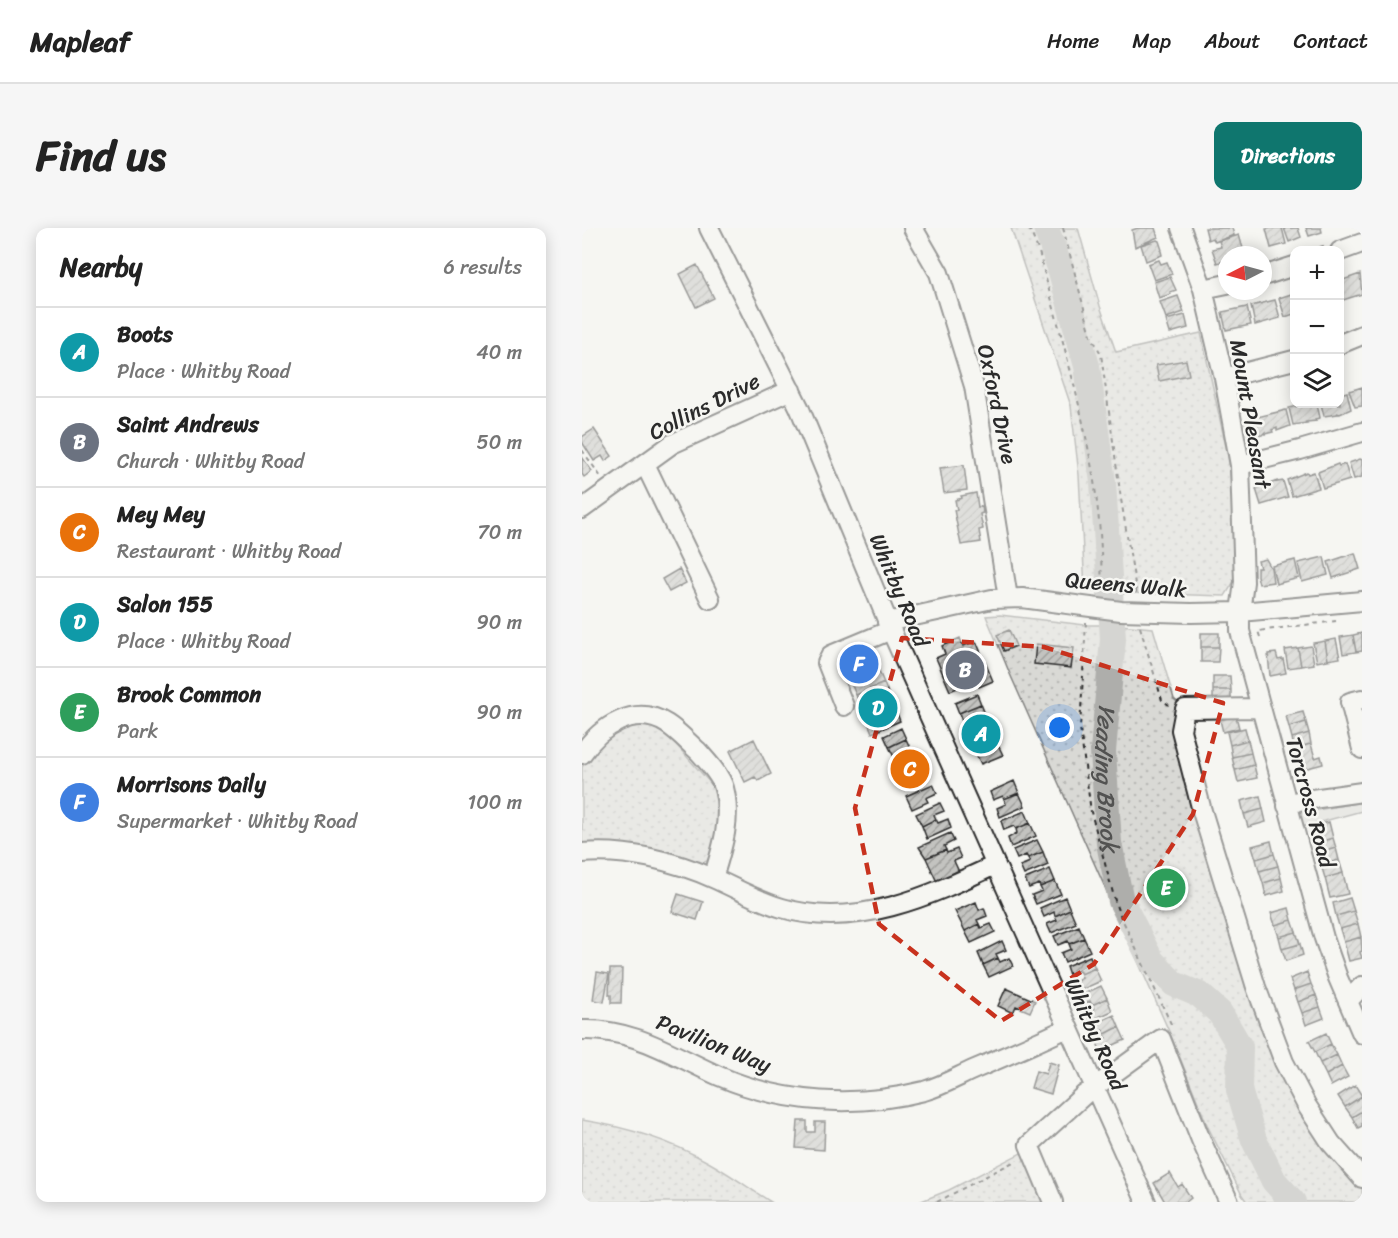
<!DOCTYPE html>
<meta charset="utf-8">
<style>
:root{--surface:#fff;--page:#f6f6f6;--text:#222;--muted:#767676;--line:#e0e0e0;--accent:#0f766e}
body{margin:0;font-family:Sriracha,sans-serif;background:var(--page);color:var(--text)}
.controls{position:absolute;right:18px;top:18px;display:grid;overflow:hidden;border-radius:12px;box-shadow:0 3px 15px #0003}
.controls button{width:54px;height:54px;display:grid;place-items:center;padding:0;border:0;border-bottom:2px solid var(--line);background:var(--surface);color:var(--text);font:30px sans-serif}
.compass{position:absolute;left:636px;top:18px;width:54px;height:54px;border-radius:50%;background:var(--surface);box-shadow:0 3px 15px #0003;rotate:264deg}
.you{position:absolute;left:478px;top:500px;width:21px;height:21px;margin:-15px;border:4px solid #fff;border-radius:50%;background:#1a73e8;box-shadow:0 0 0 9px #1a73e833}
.badge{display:grid;place-items:center;width:39px;height:39px;border-radius:50%;background:var(--accent);color:#fff;font-size:20px;font-weight:700}
.pin{position:absolute;translate:-50% -50%;border:3px solid #fff;box-shadow:0 2px 6px #0006}
.list{margin:0;padding:0;list-style:none}
h2{display:flex;justify-content:space-between;align-items:center;height:78px;margin:0;padding:0 24px;font-size:26px}
h2 small{font-size:20px;font-weight:400;color:var(--muted)}
.list li{display:grid;grid-template-columns:39px 1fr auto;gap:18px;align-items:center;box-sizing:border-box;height:90px;padding:0 24px;border-top:2px solid var(--line)}
.list b{display:block;font-size:22px;white-space:nowrap}
.list p{margin:0;font-size:20px;white-space:nowrap;color:var(--muted)}
.list em{font-size:20px;font-style:normal;color:var(--muted)}
.icon{flex:none;width:33px;height:33px;fill:none;stroke:currentColor;stroke-width:2;stroke-linecap:round;stroke-linejoin:round}
.map{position:relative;flex:none;width:780px;height:974px;overflow:hidden;border-radius:12px}
header{display:flex;align-items:center;gap:36px;box-sizing:border-box;height:84px;padding:0 30px;background:var(--surface);border-bottom:2px solid var(--line)}
header strong{font-size:28px}
nav{display:flex;gap:33px;margin-inline-start:auto;font-size:21px}
.intro{display:flex;align-items:center;justify-content:space-between;box-sizing:border-box;height:144px;padding:0 36px}
h1{margin:0;font-size:42px}
.button{padding:15px 27px;border-radius:12px;background:var(--accent);color:#fff;font-size:21px;font-weight:700}
main{display:flex;gap:36px;padding:0 36px}
aside{flex:1;background:var(--surface);border-radius:12px;box-shadow:0 3px 15px #0003}
.map>svg:first-child{display:block}
.green{fill:#d9d9d5;stroke:#828280;stroke-width:1.5}
.park{fill:url(#park-dots);stroke:#828280;stroke-width:1.5}
.lines{fill:none;stroke-linecap:round;stroke-linejoin:round}
.river{stroke:#aeaeab;stroke-width:26}
.building{fill:url(#building-hatch);stroke:#2b2b2b;stroke-width:1.5}
.minor-casing{stroke:#2b2b2b;stroke-width:22}
.path{stroke:#2b2b2b;stroke-width:2;stroke-dasharray:4.5 4.5;stroke-linecap:butt}
.minor{stroke:#f6f6f2;stroke-width:18}
.marked{fill:none;stroke:#c8321e;stroke-width:4.5;stroke-dasharray:12 8;stroke-linejoin:round}
.labels{text-anchor:middle;stroke-width:5;stroke-linejoin:round;paint-order:stroke}
.street-label{font-size:22px;fill:#2b2b2b;stroke:#f6f6f2}
.water-label{font-size:24px;font-style:italic;fill:#525251;stroke:#f6f6f2}
</style>
<header>
<strong>Mapleaf</strong>
<nav><a>Home</a><a>Map</a><a>About</a><a>Contact</a></nav>
</header>
<div class="intro"><h1>Find us</h1><a class="button">Directions</a></div>
<main>
<aside>
<h2>Nearby<small>6 results</small></h2>
<ul class="list">
<li><span class="badge" style="background:#0f9aa8">A</span><div><b>Boots</b><p>Place · Whitby Road</p></div><em>40 m</em></li>
<li><span class="badge" style="background:#6b7280">B</span><div><b>Saint Andrews</b><p>Church · Whitby Road</p></div><em>50 m</em></li>
<li><span class="badge" style="background:#e8710a">C</span><div><b>Mey Mey</b><p>Restaurant · Whitby Road</p></div><em>70 m</em></li>
<li><span class="badge" style="background:#0f9aa8">D</span><div><b>Salon 155</b><p>Place · Whitby Road</p></div><em>90 m</em></li>
<li><span class="badge" style="background:#2e9e5b">E</span><div><b>Brook Common</b><p>Park</p></div><em>90 m</em></li>
<li><span class="badge" style="background:#3f7fe0">F</span><div><b>Morrisons Daily</b><p>Supermarket · Whitby Road</p></div><em>100 m</em></li>
</ul>
</aside>
<div class="map">
<svg width="780" height="974" viewBox="0 0 780 974">
<defs>
<pattern id="park-dots" width="8" height="8" patternUnits="userSpaceOnUse" patternTransform="scale(1.5)"><rect width="8" height="8" fill="#d9d9d5"/><path d="M2 2h.1M6 6h.1" fill="none" stroke="#babab7" stroke-width="1.8" stroke-linecap="round"/></pattern>
<pattern id="building-hatch" width="6" height="6" patternUnits="userSpaceOnUse" patternTransform="scale(1.5)"><rect width="6" height="6" fill="#c3c3c0"/><path d="M-1 1l2-2M0 6l6-6M5 7l2-2" fill="none" stroke="#9f9f9c"/></pattern>
</defs>
<rect width="100%" height="100%" fill="#f6f6f2"/>
<filter id="ink" filterUnits="userSpaceOnUse"><feTurbulence type="fractalNoise" baseFrequency=".0167" numOctaves="2"/><feDisplacementMap in="SourceGraphic" scale="12" xChannelSelector="R" yChannelSelector="G"/><feConvolveMatrix kernelMatrix="1 2 1 2 8 2 1 2 1" color-interpolation-filters="sRGB"/></filter>
<g filter="url(#ink)">
<!-- green -->
<path class="green" d="M780,574V583L720,599L718,585Z"/>
<!-- park -->
<path class="park" d="M429,0H496L518,78L534,124L619,105L646,228L652,281L653,352L643,368L546,365L536,367L503,361L497,247L489,178Z
M418,387L503,397H538L571,400L592,471L603,481L600,494L685,787L780,959V974H665L660,967L626,899L590,810L428,446L404,388Z
M44,498H63L82,503L130,557L137,580L136,601L132,621L125,633L115,637L0,619V539L30,503Z
M0,892C44,899 87,912 126,934C148,946 168,961 189,974H0Z
M443,923L468,974H337L367,962Z"/>
<g class="lines">
<!-- river -->
<path class="river" id="s1" d="M464,0L478,40L505,138L521,254L531,411L521,523L527,615L539,673L569,732L592,756L618,767L638,785L658,819L657,862L672,912L692,953L711,974"/>
</g>
<!-- building -->
<path class="building" d="M556,0H573L576,9L553,19L550,2Z
M623,0H650L652,7L633,14L631,10L626,12Z
M690,0H700L704,16L689,20L684,1Z
M702,0H716L719,9L707,14Z
M724,0H739L740,4L727,8Z
M657,7L663,27H645V42L642,33L635,35L630,21L639,19L637,13Z
M575,12L577,13L580,22L579,23L580,27L564,33L559,17Z
M577,32L579,36L585,34L590,46L572,52L566,36Z
M115,37L132,70L114,79L98,46Z
M778,46L780,66L761,72L758,62V53Z
M588,49L594,62L588,64L589,66L577,70L572,54Z
M712,65V86L703,89L697,70Z
M596,68L602,84L584,90L578,74Z
M693,72L698,90L673,97L669,78Z
M665,79L669,97L644,102L640,84Z
M603,87L606,100L588,105L584,92Z
M604,132L607,147L577,153L574,137Z
M780,159V178L773,179L767,163Z
M765,164L769,181L758,186L755,185L756,186L742,188L739,176H758V166Z
M725,176H735L738,190L733,191L734,193L724,194L725,195L711,197L707,180Z
M704,182L708,198L695,203V200L690,202L691,204L683,206V204L680,207L667,209L663,192Z
M12,201L30,228L23,233L20,228L12,233L0,214V209Z
M0,229L10,243L2,249L0,246Z
M778,231L780,232V249L772,251L767,235Z
M756,236L757,238L763,236L768,252L741,260L736,244Z
M382,237L385,262L362,265L358,240Z
M725,244L726,246L732,244L737,260L710,268L705,252Z
M695,253V254L701,253L706,269L679,277L674,261Z
M394,265L396,279L400,278L401,285L398,286L401,301L397,302L399,314L379,317L372,282H375L373,272L380,270L379,268Z
M773,325L778,341L751,350L746,334Z
M742,329L746,347L720,354L716,335Z
M684,331L689,340L691,354L677,356L675,348V340H678L676,333Z
M713,332L717,350L694,356L690,338Z
M97,341L104,355L87,364L80,351Z
M427,402L434,418L422,423L415,407Z
M619,405H637V419H619Z
M780,405V423L774,424L771,407Z
M771,407L774,424L761,426L758,409Z
M378,410L381,418L394,413L411,453L397,459L394,452L368,463L354,430L363,426L360,418Z
M754,411L758,430L746,432L743,413Z
M743,413L746,432L735,434L731,415Z
M454,416L492,420L489,440L452,436Z
M286,418L297,443L269,455L258,430Z
M729,418L732,436L719,438L716,420Z
M619,419H637L636,434H619Z
M716,420L719,438L706,440L703,422Z
M694,425L696,432L701,431L704,445L688,448L686,426Z
M297,443L302,455L274,467L269,455Z
M631,448H648L649,462H631Z
M302,455L307,468L280,480L274,467Z
M631,462H649V476H631Z
M395,466L399,476L377,485L373,475Z
M307,468L313,480L285,492L280,480Z
M399,476L403,486L381,496L377,485Z
M313,480L318,493L290,505L285,492Z
M721,484L724,494L707,499L704,488Z
M403,486L408,496L386,506L381,496Z
M654,488L657,500L641,504L638,492Z
M724,494L727,505L710,510L707,499Z
M408,496L412,507L390,516L386,506Z
M319,500L324,511L307,519L302,508Z
M663,500L666,512L648,517L645,504Z
M727,505L729,516L712,520L710,510Z
M412,507L416,517L394,526L390,516Z
M172,511L189,546L176,553L173,549L163,554L148,523Z
M324,511L329,522L312,529L307,519Z
M666,512L669,525L650,529L648,517Z
M729,516L733,530L739,528L741,536L718,542L712,520Z
M416,517L421,527L399,536L394,526Z
M329,522L334,532L317,540L312,529Z
M669,525L672,537L653,542L650,529Z
M334,532L339,543L322,551L317,540Z
M672,537L675,550L656,554L653,542Z
M339,543L344,553L327,561L322,551Z
M432,553L437,565L422,571L421,568L411,572L408,564Z
M351,556L355,565L344,570L346,574L330,581L324,568Z
M437,565L443,578L418,589L415,580L424,576L422,571Z
M678,568L681,581L662,586L659,573Z
M358,575L362,583L352,587L354,591L340,598L334,586Z
M681,581L684,594L666,599L662,586Z
M443,583L448,595L434,601L432,598L422,602L419,593Z
M354,591L356,595L366,591L369,600L345,611L340,598Z
M747,594L751,610L733,615L729,599Z
M448,595L454,608L429,619L426,610L435,605L434,601Z
M368,605L372,613L362,618L364,622L344,630L337,619Z
M751,610L754,620L736,625L733,615Z
M455,612L461,624L446,630L444,627L435,631L431,622Z
M689,613L692,626L674,631L670,618Z
M754,620L757,632L739,637L736,625Z
M375,621L379,630L372,633L377,644L355,654L344,630L364,622L365,625Z
M461,624L466,637L442,647L438,638L448,634L446,630Z
M692,626L696,638L677,643L674,631Z
M757,632L761,645L743,650L739,637Z
M696,638L699,650L681,655L677,643Z
M468,641L473,653L458,659L457,656L447,660L443,651Z
M761,645L766,666L748,670L743,650Z
M699,650L702,663L684,668L681,655Z
M473,653L479,666L454,676L450,667L460,663L458,659Z
M96,666L121,674L115,692L90,684Z
M483,669L488,681L473,688L472,684L462,689L458,680Z
M768,670L772,683L754,688L751,675Z
M394,674L397,682L402,680L405,688L395,692L397,696L383,703L373,683Z
M707,680L710,692L693,697L689,685Z
M488,681L494,695L469,705L465,696L475,692L473,688Z
M772,683L776,696L758,701L754,688Z
M710,692L714,704L697,709L693,697Z
M397,696L399,700L409,696L413,704L389,715L383,703Z
M776,696L779,709L762,714L758,701Z
M497,698L502,710L487,716L486,713L476,717L472,708Z
M714,704L718,716L700,721L697,709Z
M779,709L780,723L778,724L780,730L767,733L762,714Z
M502,710L508,723L483,734L479,725L489,721L487,716Z
M420,713L424,722L414,726L416,730L401,737L396,725Z
M718,716L721,727L704,733L700,721Z
M508,728L513,740L499,746L497,743L487,747L484,738Z
M416,730L418,734L427,730L431,738L407,749L401,737Z
M513,740L519,753L494,764L491,755L500,750L499,746Z
M28,741H40L39,775H29V767H27Z
M15,744L27,746L22,774L11,772Z
M725,744L729,756L712,762L708,751Z
M729,756L734,767L716,774L712,762Z
M519,758L525,770L510,777L508,773L499,777L495,769Z
M424,760L453,773L448,784L434,778L431,785L416,778Z
M734,767L738,779L720,785L716,774Z
M525,770L530,783L506,794L502,785L512,781L510,777Z
M738,779L742,790L724,797L720,785Z
M532,787L537,799L523,806L521,802L511,806L508,798Z
M537,799L543,812L518,823L515,814L524,810L523,806Z
M744,805L749,816L733,824L727,813Z
M749,816L755,827L738,835L733,824Z
M755,827L760,838L744,847L738,835Z
M467,834L477,837L469,866L449,860L454,843L464,846Z
M760,838L766,849L749,858L744,847Z
M773,857L780,868L763,879L756,868Z
M780,868V883L770,889L763,879Z
M780,883V898L776,900L770,889Z
M216,893H225V904H233V894H243L242,922L214,920Z
M588,945L596,959L600,956L609,970L604,974H583L572,955Z"/>
<g class="lines">
<defs>
<path id="minor" d="M127,0L217,179L313,411L564,974
M331,0L357,45L392,158L426,370
M599,0L621,61L642,150L658,237L662,354L658,384V403L742,710L756,750L780,806
M758,23L780,15
M681,48L712,38
M621,61L645,56
M758,116L780,107
M642,150L712,132
M63,236L128,371
M658,237L718,222L780,204
M0,281L90,216L209,162
M305,394L410,371L440,370L539,383L609,385L658,384L780,373
M780,471L768,474L780,521
M262,478L245,435L249,427L309,402
M678,480L603,481L599,502L620,583L674,759L702,834L725,878L749,915L780,950
M0,526C18,499 53,475 85,496C96,503 106,514 116,523C125,533 139,548 142,560C150,591 140,621 131,650
M705,578L716,573L780,564
M0,625C44,621 93,633 133,651C155,661 176,673 200,680C273,702 348,668 413,637
M766,773L780,758
M0,802C51,800 92,828 137,848C202,876 274,880 342,863C360,858 377,848 393,841C424,828 455,815 485,800
M471,974L447,917L502,867L579,811L619,912L647,974"/>
</defs>
<!-- minor casing -->
<use href="#minor" class="minor-casing"/>
<!-- path -->
<path class="path" d="M447,0L457,24C485,134 524,249 519,364
M481,0L509,107L519,126L539,271L555,368
M729,22L744,17
M658,65L665,63
M0,222L19,249
M504,394L498,500L509,584L535,680L590,798
M558,399L580,472L587,477
M678,409L676,403L754,393
M355,974L435,932"/>
<!-- minor -->
<use href="#minor" class="minor"/>
</g>
</g>
<!-- marked area -->
<path d="M0 0H780V974H0ZM320,410L462,419L641,475L611,586L512,736L419,793L297,696L273,580Z" fill="#f6f6f2" fill-opacity=".55" fill-rule="evenodd"/>
<path class="marked" d="M320,410L462,419L641,475L611,586L512,736L419,793L297,696L273,580Z"/>
<g class="labels">
<!-- street labels -->
<g class="street-label">
<text transform="translate(416 176) rotate(78)" y="8">Oxford Drive</text>
<text transform="translate(122 178) rotate(-27)" y="8">Collins Drive</text>
<text transform="translate(669 186) rotate(80)" y="8">Mount Pleasant</text>
<text transform="translate(544 356) rotate(5)" y="8">Queens Walk</text>
<text transform="translate(318 362) rotate(67)" y="8">Whitby Road</text>
<text transform="translate(729 574) rotate(75)" y="8">Torcross Road</text>
<text transform="translate(514 806) rotate(66)" y="8">Whitby Road</text>
<text transform="translate(132 815) rotate(22)" y="8">Pavilion Way</text>
</g>
<!-- water labels -->
<g class="water-label">
<text dy="8" stroke="none"><textPath href="#s1" startOffset="558">Yeading Brook</textPath></text>
</g>
</g>
</svg>
<div class="controls">
<button>+</button>
<button>−</button>
<button><svg class="icon" aria-label="layers" viewBox="0 0 24 24"><path d="M12 4l9 5-9 5-9-5zM3 14l9 5 9-5"/></svg></button>
</div>
<svg class="compass" viewBox="-18 -18 36 36"><path d="M0-13l5 13h-10z" fill="#e53935"/><path d="M0 13l5-13h-10z" fill="#767676"/></svg>
<div class="you"></div>
<div class="pin badge" style="left:399px;top:506px;background:#0f9aa8">A</div>
<div class="pin badge" style="left:383px;top:442px;background:#6b7280">B</div>
<div class="pin badge" style="left:328px;top:541px;background:#e8710a">C</div>
<div class="pin badge" style="left:296px;top:480px;background:#0f9aa8">D</div>
<div class="pin badge" style="left:584px;top:660px;background:#2e9e5b">E</div>
<div class="pin badge" style="left:277px;top:436px;background:#3f7fe0">F</div>
</div>
</main>
